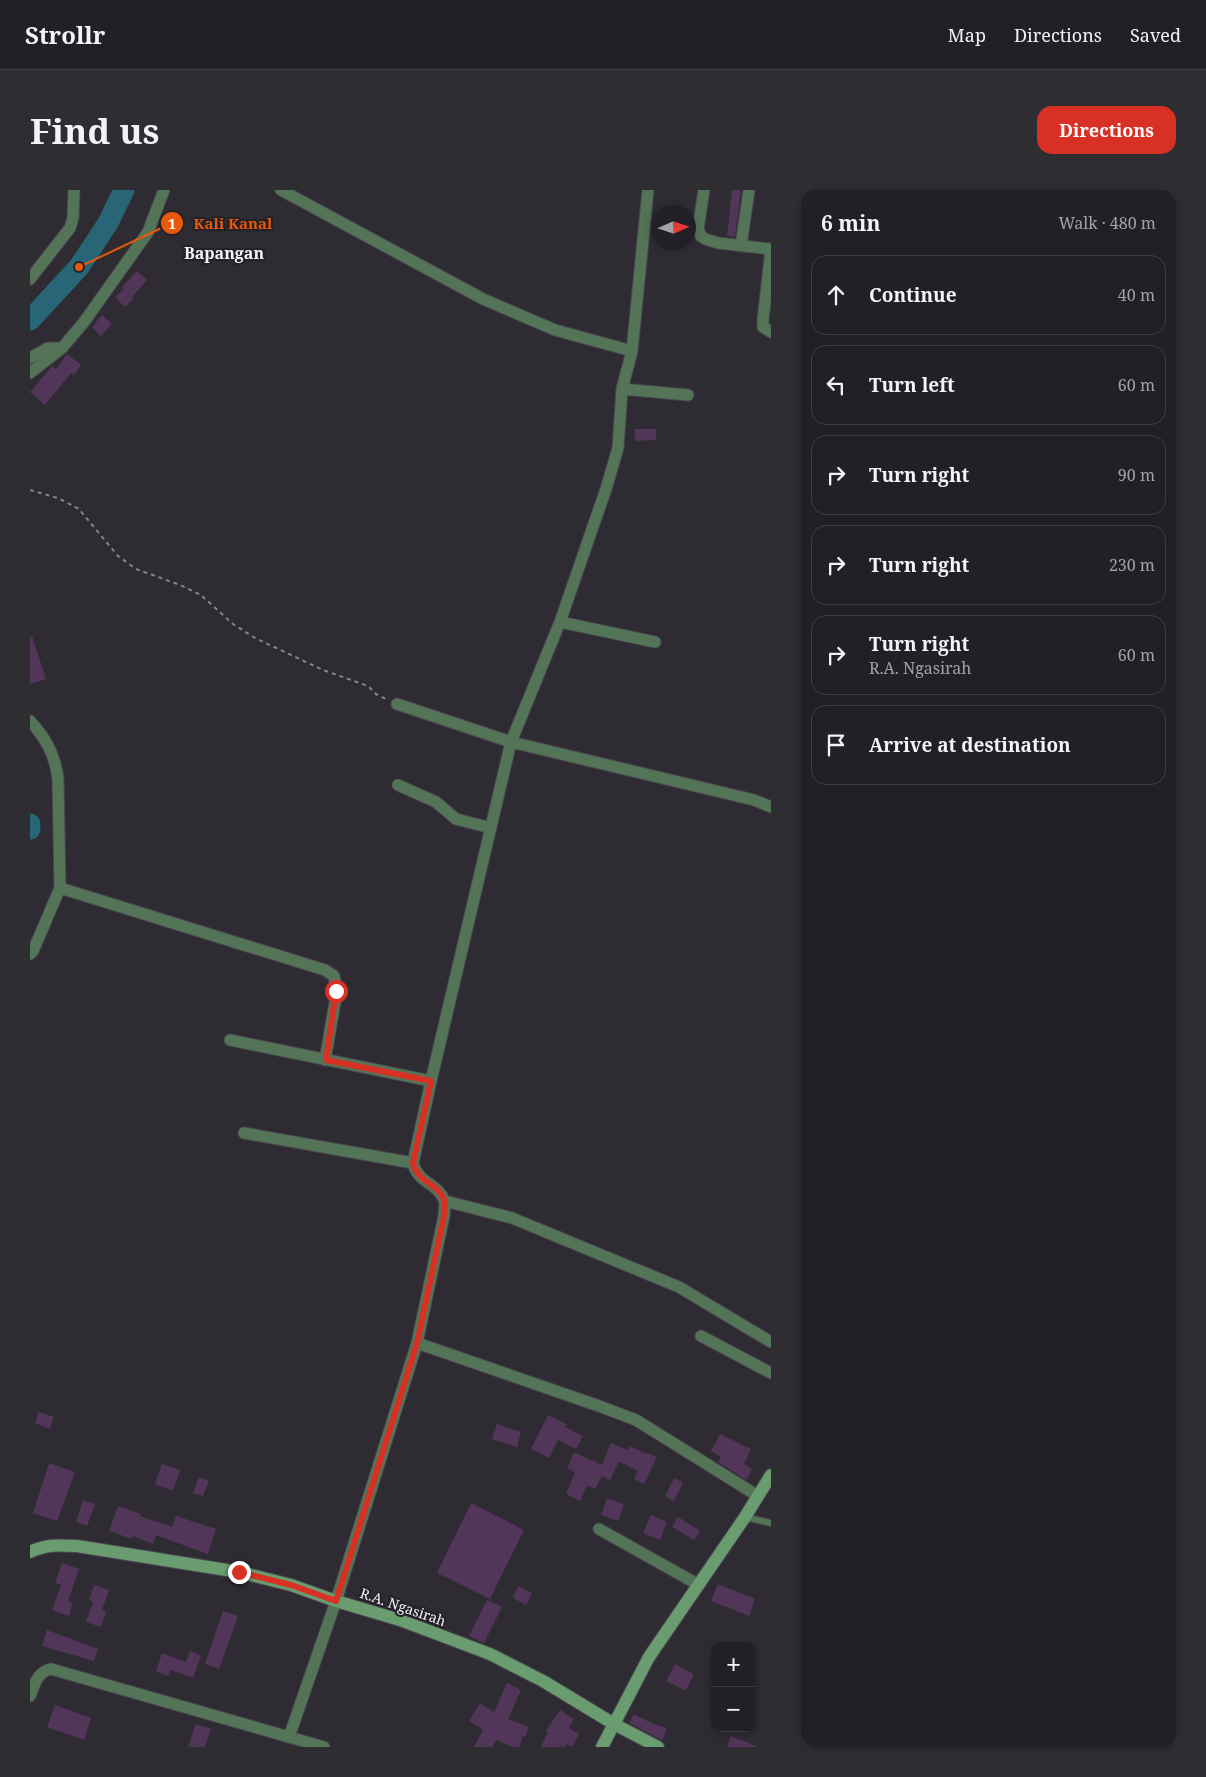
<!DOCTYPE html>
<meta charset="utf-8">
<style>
:root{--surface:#222026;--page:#2e2d32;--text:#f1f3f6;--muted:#a2a3a7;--line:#3f3e43;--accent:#d93025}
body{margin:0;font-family:"Noto Serif",serif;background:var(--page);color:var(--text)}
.controls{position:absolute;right:15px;bottom:15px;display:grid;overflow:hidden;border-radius:10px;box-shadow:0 2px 8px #0003}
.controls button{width:45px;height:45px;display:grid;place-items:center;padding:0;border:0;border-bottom:1px solid var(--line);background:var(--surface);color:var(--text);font:25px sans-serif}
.compass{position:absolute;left:621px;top:15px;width:45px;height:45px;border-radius:50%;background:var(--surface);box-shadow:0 2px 8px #0003;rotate:87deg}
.stop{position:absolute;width:15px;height:15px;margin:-11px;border:4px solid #d93025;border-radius:50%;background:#fff}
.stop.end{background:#d93025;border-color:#fff;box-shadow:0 1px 5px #0008}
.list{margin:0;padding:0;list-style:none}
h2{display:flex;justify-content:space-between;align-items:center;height:65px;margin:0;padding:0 20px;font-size:21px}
h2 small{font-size:16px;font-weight:400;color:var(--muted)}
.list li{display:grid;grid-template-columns:32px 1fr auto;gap:15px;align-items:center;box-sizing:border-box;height:80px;margin:0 10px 10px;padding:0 10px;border:1px solid var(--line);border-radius:15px}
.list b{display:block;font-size:19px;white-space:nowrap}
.list p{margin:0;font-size:16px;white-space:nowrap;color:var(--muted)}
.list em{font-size:16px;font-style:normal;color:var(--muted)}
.icon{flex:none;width:28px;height:28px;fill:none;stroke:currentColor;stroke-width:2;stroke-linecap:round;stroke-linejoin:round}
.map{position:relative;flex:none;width:741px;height:1557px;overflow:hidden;border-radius:15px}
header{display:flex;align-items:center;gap:30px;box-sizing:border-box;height:70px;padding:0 25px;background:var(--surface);border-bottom:1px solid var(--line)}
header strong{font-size:24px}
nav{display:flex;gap:28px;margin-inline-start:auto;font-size:18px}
.intro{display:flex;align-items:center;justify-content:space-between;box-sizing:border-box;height:120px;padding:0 30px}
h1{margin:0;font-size:35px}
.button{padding:12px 22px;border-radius:15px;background:var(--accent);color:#fff;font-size:18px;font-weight:700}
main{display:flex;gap:30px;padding:0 30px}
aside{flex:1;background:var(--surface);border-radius:15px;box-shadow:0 2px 8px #0003}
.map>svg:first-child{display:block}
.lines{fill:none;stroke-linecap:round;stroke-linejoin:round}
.river{stroke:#286577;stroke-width:21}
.building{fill:#523659}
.lane-casing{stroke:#4a474f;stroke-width:8}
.street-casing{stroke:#4a474f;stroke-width:13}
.secondary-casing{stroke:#4a474f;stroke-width:14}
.path{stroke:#87848b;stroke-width:2;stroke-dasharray:4 4;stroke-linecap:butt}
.lane{stroke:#547457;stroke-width:5.5}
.street{stroke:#547457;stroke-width:11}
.secondary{stroke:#699c6e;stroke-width:12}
.route{stroke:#d93025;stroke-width:6}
.labels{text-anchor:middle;stroke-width:4.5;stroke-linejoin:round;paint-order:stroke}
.street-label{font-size:14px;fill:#f5f3f9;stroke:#242129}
.quarter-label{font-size:16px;font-weight:bold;fill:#f5f3f9;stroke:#242129}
.leader{fill:none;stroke:#e8590c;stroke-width:2}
.callout-dot{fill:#e8590c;stroke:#242129;stroke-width:2}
.mark-label{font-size:15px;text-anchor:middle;font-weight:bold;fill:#fff}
.callout-label{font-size:15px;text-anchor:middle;font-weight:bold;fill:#e8590c;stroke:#242129;stroke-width:4.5;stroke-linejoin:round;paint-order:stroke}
</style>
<header>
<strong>Strollr</strong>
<nav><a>Map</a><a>Directions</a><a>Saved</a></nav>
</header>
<div class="intro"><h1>Find us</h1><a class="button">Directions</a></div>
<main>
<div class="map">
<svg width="741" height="1557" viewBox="0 0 741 1557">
<rect width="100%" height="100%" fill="#2e2b33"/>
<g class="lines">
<!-- river -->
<path class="river" d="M0,130L49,77L78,33L94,0
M0,634V639"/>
</g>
<!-- building -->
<path class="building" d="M702,0H711L705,47L697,46Z
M107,81L117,90L102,107L104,108L95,117L85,107L94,99L92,97Z
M72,125L82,134L71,146L62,137Z
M37,164L51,175L44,185L41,183L15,215L0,202L22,176L26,179Z
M604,239H626V250L605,251Z
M2,446L16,489L0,494V447Z
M9,1222L24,1227L20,1239L5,1233Z
M518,1225L537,1234L535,1237L553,1246L546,1259L528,1250L519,1268L501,1259Z
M467,1234L491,1242L487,1257L462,1249Z
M690,1244L721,1259L714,1274L722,1279L716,1290L688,1272L691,1267L681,1261Z
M581,1253L598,1260L600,1256L617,1264L618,1263L627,1267L614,1294L604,1289L608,1281L589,1271L580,1290L572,1286L565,1299L557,1295L550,1311L536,1304L545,1282L537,1278L544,1262L572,1275Z
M19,1273L45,1282L27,1331L3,1323Z
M132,1274L150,1280L143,1301L125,1294Z
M169,1287L179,1291L173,1306L163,1303Z
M644,1288L653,1293L644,1311L635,1306Z
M577,1308L594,1314L588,1331L571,1325Z
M53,1310L65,1314L57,1336L46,1332Z
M441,1313L494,1340L460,1409L407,1383Z
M88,1316L111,1324L110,1326L142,1337L146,1326L186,1339L178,1364L126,1345L123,1354L103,1346L102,1349L79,1341Z
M621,1325L637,1332L630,1350L613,1343Z
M648,1327L670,1341L664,1350L642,1337Z
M32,1373L49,1379L38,1411L43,1413L39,1426L22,1420L31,1395L25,1393Z
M688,1394L725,1409L719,1426L681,1411Z
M64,1395L79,1400L72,1420L76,1422L71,1437L56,1432L63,1412L59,1410Z
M488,1396L502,1403L496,1415L483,1408Z
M457,1410L472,1417L454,1453L439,1446Z
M193,1421L208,1426L189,1479L175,1474Z
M17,1440L68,1459L64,1471L12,1456Z
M160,1461L171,1466L163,1488L141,1480L138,1486L126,1481L132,1463L156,1472Z
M645,1474L664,1484L656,1501L636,1491Z
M477,1493L491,1500L478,1529L499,1537L495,1547L493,1546L489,1557H482L466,1550L462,1557H444L453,1540L439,1531L450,1513L464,1522Z
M25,1515L61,1528L54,1550L17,1537Z
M530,1520L544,1529L539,1538L549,1544L542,1557L536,1554L535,1557H511L518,1542L516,1541Z
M604,1524L625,1535V1534L637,1539L632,1550L599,1533Z
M166,1534L181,1539L175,1557H158Z
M701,1546L726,1556V1557H697Z"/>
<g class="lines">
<defs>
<path id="lane" d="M715,1327L741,1333"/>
<path id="street" d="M251,0L453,109L525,140L602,161
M674,0L668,39L671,46L675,49L688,53L741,59
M711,56L719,0
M741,59L733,130V137L741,142
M0,89L40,38L43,28L44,0
M0,168L18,158H32
M0,183L32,158L54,132L118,42L134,0
M592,199L658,205
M530,432L625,452
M367,514L481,552L724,610L741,617
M0,531C16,548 25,565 28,589L30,698L295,780L304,786L307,801L295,870
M368,595L406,612L426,629L461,638
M0,764L3,761L30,698
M200,850L401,891
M214,943L383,973
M415,1011L482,1028L649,1097L741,1152
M671,1146L741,1183
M387,1153L569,1216L606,1230L728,1306
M569,1339L669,1395
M0,1506C5,1494 7,1482 21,1479L294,1557
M259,1547L306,1411L387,1153L414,1026C414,1021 416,1014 414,1010C408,993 388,994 383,973L401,891L481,552L530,432L576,299L588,258L592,199L602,161L618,0"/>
<path id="secondary" d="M0,1362C16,1354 30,1355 47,1356L209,1382L261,1395L306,1411L370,1430L460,1464L513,1491L584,1534L628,1557
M572,1557L619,1467L715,1327L741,1285"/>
</defs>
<!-- lane casing -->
<use href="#lane" class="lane-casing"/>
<!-- street casing -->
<use href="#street" class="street-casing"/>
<!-- secondary casing -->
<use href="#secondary" class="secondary-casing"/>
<!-- path -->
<path class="path" d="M0,300L28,308L49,319L88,366L106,379L150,395L171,405L203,434L225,448L293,480L338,496L346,504L358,510"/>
<!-- lane -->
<use href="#lane" class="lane"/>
<!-- street -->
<use href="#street" class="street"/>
<!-- secondary -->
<use href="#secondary" class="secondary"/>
</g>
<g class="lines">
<!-- route -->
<path class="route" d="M209,1382L261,1395L306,1411L387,1153L414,1026C414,1021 416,1014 414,1010C408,993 388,993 383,973L401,891L296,870L306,801"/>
</g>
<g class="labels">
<!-- street labels -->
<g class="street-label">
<text transform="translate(373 1417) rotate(19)" y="5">R.A. Ngasirah</text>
</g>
<!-- quarter labels -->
<g class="quarter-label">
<text x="194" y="69">Bapangan</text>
</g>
</g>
<!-- callouts -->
<path class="leader" d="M49 77L142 33"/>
<g class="callout-dot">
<circle cx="49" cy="77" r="5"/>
<circle cx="142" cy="33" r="12"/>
</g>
<g class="mark-label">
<text x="142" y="39">1</text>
</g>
<g class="callout-label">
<text x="203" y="39">Kali Kanal</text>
</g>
</svg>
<div class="controls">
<button>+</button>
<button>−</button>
</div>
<svg class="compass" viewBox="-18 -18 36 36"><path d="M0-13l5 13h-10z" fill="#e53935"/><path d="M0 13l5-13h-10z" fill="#a2a3a7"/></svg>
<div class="stop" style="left:306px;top:801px"></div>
<div class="stop end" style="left:209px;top:1382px"></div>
</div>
<aside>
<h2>6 min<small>Walk · 480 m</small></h2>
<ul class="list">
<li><svg class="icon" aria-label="ahead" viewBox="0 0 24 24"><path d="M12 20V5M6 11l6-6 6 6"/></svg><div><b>Continue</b></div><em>40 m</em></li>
<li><svg class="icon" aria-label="left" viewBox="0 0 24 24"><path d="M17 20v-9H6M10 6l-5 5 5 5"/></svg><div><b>Turn left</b></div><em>60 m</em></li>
<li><svg class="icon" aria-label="right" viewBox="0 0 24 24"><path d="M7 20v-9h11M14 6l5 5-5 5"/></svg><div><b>Turn right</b></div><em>90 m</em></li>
<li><svg class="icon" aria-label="right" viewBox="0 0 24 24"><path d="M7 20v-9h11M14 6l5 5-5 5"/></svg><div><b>Turn right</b></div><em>230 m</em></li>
<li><svg class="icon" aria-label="right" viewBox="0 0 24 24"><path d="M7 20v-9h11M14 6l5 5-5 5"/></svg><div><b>Turn right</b><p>R.A. Ngasirah</p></div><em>60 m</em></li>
<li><svg class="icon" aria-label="arrive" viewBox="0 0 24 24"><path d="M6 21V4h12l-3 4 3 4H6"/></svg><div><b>Arrive at destination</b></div></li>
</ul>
</aside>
</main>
